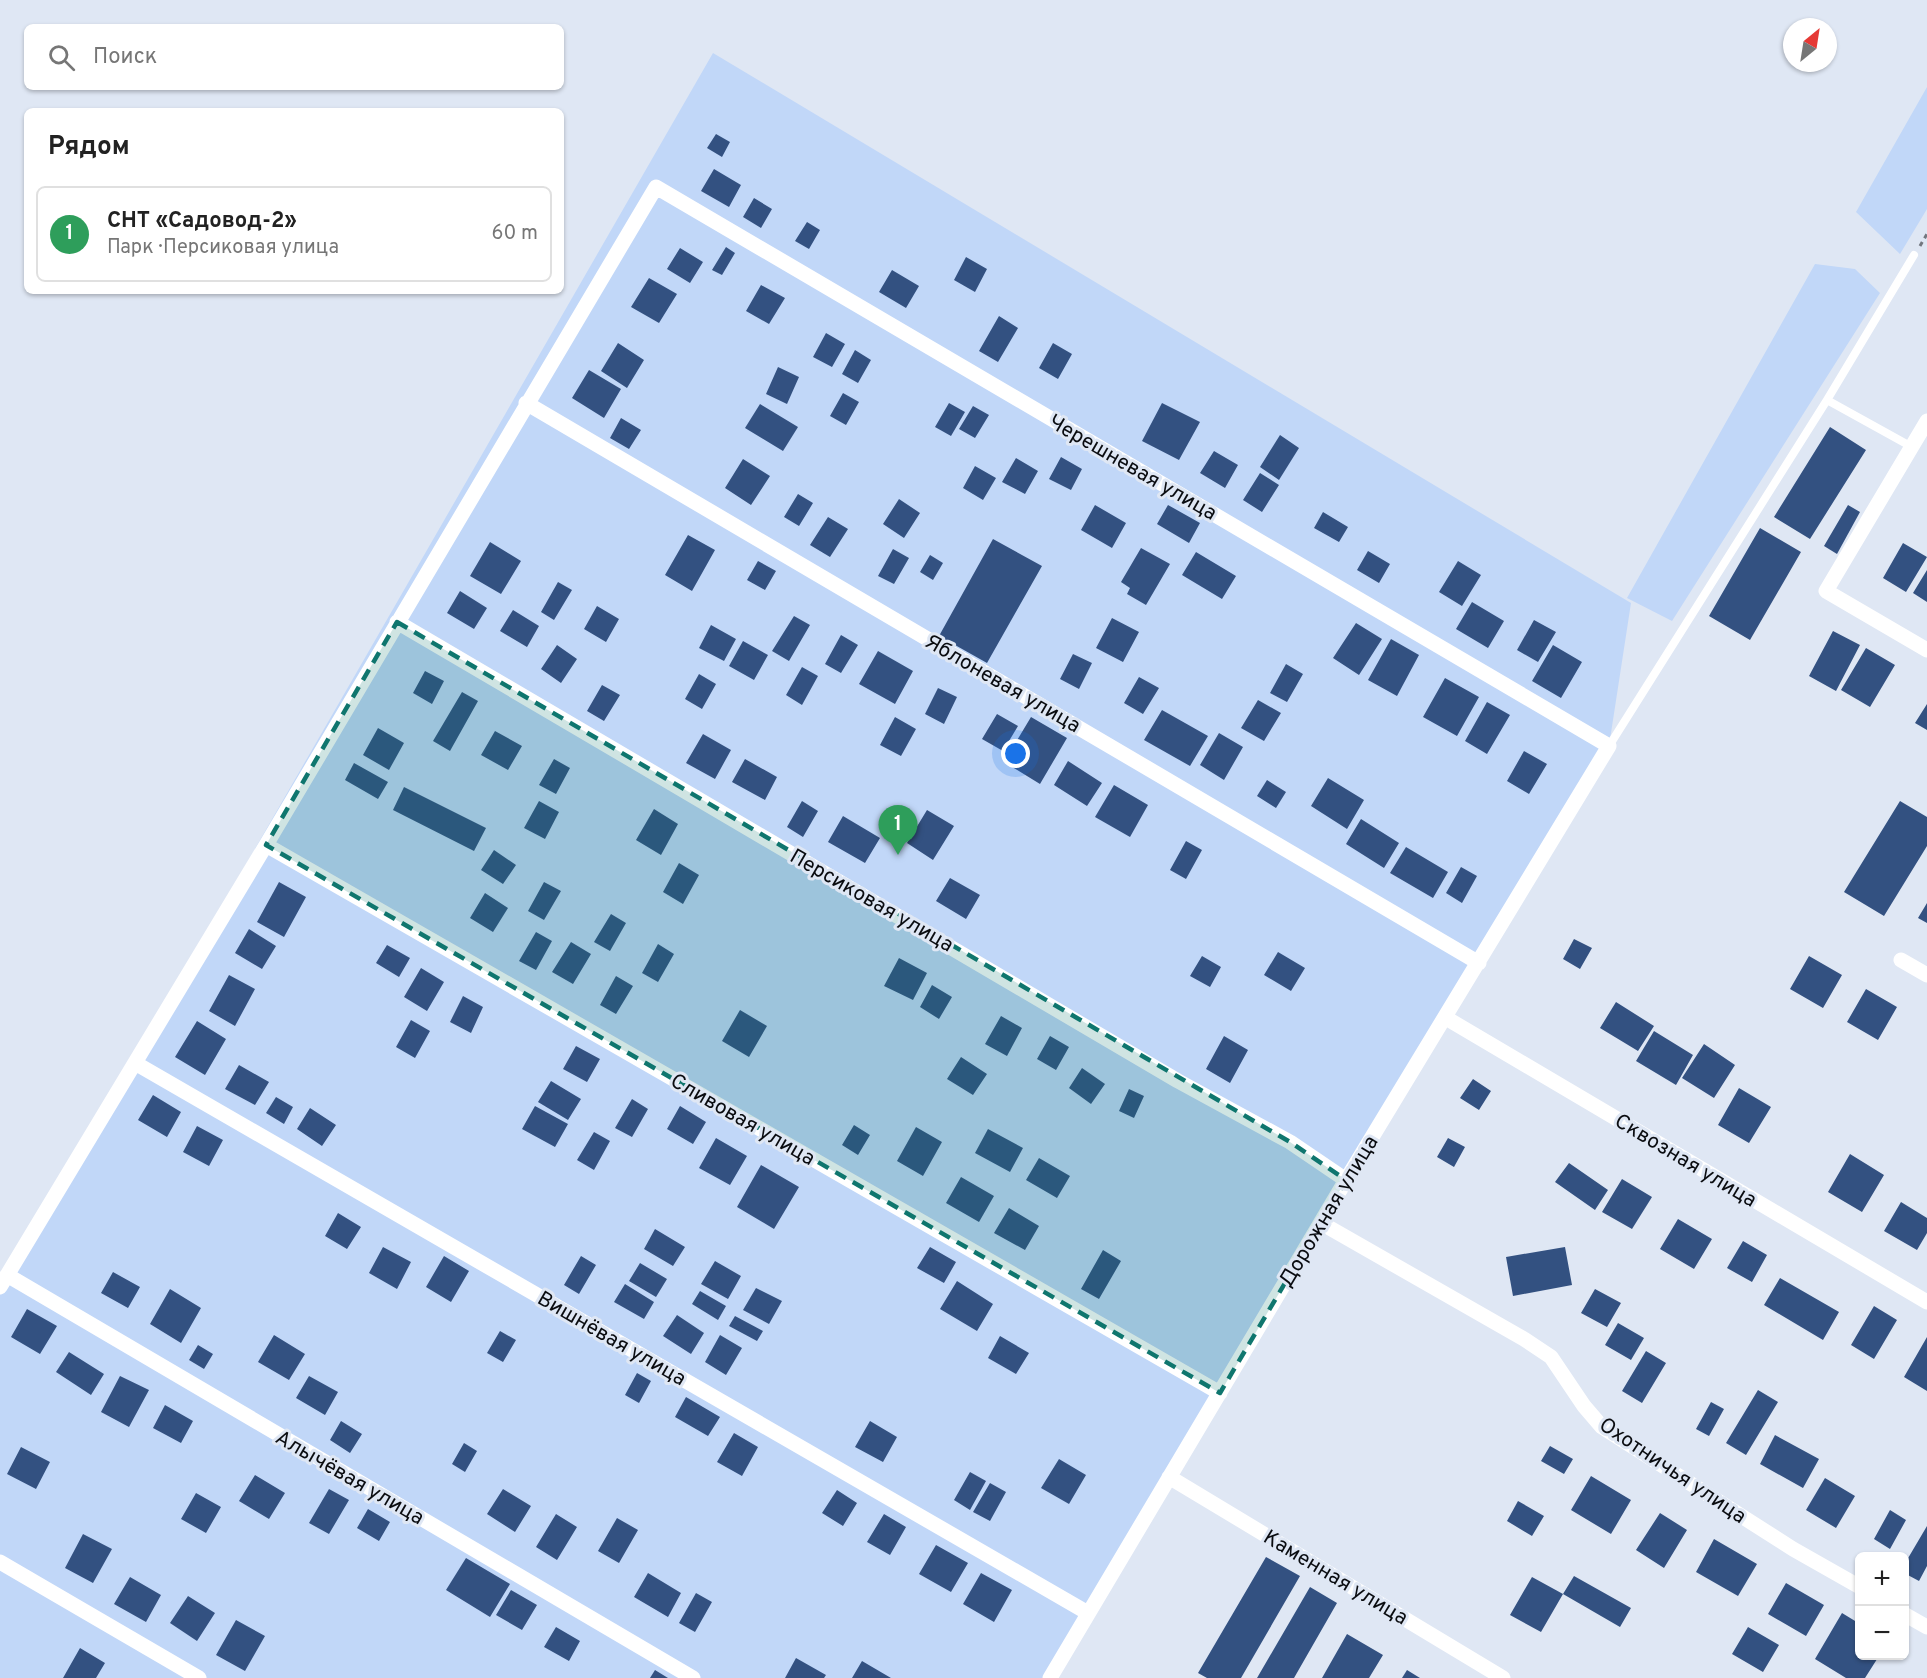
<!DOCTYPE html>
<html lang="ru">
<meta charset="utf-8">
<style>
:root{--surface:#fff;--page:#f2f2f2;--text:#222;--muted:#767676;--line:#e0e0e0;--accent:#854115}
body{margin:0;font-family:Overpass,sans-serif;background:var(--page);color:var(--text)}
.controls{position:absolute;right:18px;bottom:18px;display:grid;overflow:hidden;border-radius:9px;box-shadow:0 2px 4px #0004}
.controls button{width:54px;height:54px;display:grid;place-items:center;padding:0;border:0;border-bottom:2px solid var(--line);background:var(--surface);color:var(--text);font:30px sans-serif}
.compass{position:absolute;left:1783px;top:18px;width:54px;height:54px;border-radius:50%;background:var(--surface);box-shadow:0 2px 4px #0004;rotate:30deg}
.you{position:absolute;left:1016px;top:754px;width:21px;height:21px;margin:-15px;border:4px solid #fff;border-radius:50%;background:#1a73e8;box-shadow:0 0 0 9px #1a73e833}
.badge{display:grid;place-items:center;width:39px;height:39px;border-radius:50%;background:var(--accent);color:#fff;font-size:20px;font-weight:700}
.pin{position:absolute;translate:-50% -50px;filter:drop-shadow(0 2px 3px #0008)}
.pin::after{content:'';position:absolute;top:32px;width:21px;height:18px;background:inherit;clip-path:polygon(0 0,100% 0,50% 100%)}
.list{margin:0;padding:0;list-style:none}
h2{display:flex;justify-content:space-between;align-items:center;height:78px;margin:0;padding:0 24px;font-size:26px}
h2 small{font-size:20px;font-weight:400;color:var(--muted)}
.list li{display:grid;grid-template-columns:39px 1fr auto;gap:18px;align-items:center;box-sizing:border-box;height:96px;margin:0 12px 12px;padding:0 12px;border:2px solid var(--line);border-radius:9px}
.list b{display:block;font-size:22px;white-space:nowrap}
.list p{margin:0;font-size:20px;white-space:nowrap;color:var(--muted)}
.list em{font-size:20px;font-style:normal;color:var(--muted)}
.icon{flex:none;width:33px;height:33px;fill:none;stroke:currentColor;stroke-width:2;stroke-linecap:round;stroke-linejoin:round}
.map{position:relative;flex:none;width:1927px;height:1678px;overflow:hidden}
.search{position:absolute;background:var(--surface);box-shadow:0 2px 4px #0004;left:24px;top:24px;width:540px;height:66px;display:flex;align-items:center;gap:15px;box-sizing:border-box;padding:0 21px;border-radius:9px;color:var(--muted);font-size:22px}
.panel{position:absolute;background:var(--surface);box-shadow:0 2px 4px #0004;left:24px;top:108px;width:540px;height:186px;border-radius:9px}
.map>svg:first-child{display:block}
.green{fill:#c1d7f8}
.building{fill:#335181}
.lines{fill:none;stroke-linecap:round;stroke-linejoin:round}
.path{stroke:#72777f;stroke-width:3;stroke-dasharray:4.5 4.5;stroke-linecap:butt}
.service{stroke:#fff;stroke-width:8}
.minor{stroke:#fff;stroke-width:15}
.marked{fill:#0f766e;fill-opacity:0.2;stroke:#0f766e;stroke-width:4.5;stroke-dasharray:12 8;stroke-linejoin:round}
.labels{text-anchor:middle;stroke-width:6;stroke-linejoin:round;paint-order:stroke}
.street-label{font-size:21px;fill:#0a0c10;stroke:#dfe7f4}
</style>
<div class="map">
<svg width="1927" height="1678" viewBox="0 0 1927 1678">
<rect width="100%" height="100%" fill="#dfe7f4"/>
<!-- green -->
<path class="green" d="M713,53L1631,603L1609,746L1050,1678H0V1282L122,1080Z
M1927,87V209L1900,254L1856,212Z
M1815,264L1855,269L1880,293L1672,621L1627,598Z"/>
<!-- building -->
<path class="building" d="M716,134L730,142L722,157L707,148Z
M714,169L741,185L729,207L701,191Z
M754,198L772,209L761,228L743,217Z
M807,222L820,230L809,249L795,241Z
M726,247L735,253L722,275L712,270Z
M680,248L703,262L690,283L667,269Z
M966,257L987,269L975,292L954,280Z
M892,270L919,286L906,308L879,292Z
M649,278L677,294L659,323L631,307Z
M761,285L785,298L769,324L746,311Z
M999,316L1018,328L998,362L979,351Z
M826,333L845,344L832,367L813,357Z
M618,343L644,360L627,388L601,371Z
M1053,343L1072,354L1058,379L1039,368Z
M855,350L871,360L858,383L842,374Z
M778,367L799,377L787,404L766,394Z
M589,370L621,389L604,418L572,398Z
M843,393L859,402L846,425L830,416Z
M949,403L965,412L951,436L935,427Z
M1162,403L1200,422L1179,460L1142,441Z
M760,404L798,427L783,451L745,428Z
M973,406L989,415L975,438L959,429Z
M621,418L641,430L629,449L610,438Z
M1830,427L1866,450L1810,539L1774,517Z
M1280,435L1299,448L1279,480L1260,467Z
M1214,451L1238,465L1225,488L1200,473Z
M1061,457L1082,469L1071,490L1049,479Z
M1016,458L1038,471L1025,494L1002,482Z
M743,459L770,476L751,505L725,488Z
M975,466L996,478L983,500L963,488Z
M1260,473L1279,485L1262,512L1243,500Z
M798,494L813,503L799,526L784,517Z
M899,499L920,513L904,538L883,524Z
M1095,505L1126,523L1112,548L1081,530Z
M1168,505L1200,523L1189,543L1157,524Z
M1848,505L1860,512L1837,554L1824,546Z
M1323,512L1348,527L1339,542L1314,528Z
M828,517L848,529L830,557L810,545Z
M1760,528L1801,552L1750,640L1709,616Z
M688,535L715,550L692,591L665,575Z
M993,539L1042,566L987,663L939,636Z
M490,542L521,561L501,594L470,576Z
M1903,543L1927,557L1906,592L1883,578Z
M1141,548L1170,564L1146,605L1127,594L1130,588L1121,582Z
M893,549L909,558L894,584L878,576Z
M1368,551L1390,564L1379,583L1357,570Z
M1196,552L1236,576L1222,599L1182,575Z
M930,555L943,563L933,580L920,572Z
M758,561L776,571L765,590L747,580Z
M1458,561L1481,575L1462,606L1439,592Z
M1927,570V602L1913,593Z
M558,582L572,590L554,620L541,612Z
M460,591L487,608L474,629L447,613Z
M1472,602L1504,621L1488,648L1456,629Z
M597,606L619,619L606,642L584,629Z
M513,610L539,626L527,647L500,631Z
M794,616L810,625L789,661L772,651Z
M1112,618L1139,632L1123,662L1096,648Z
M1534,620L1556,632L1538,662L1517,650Z
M1356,623L1382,639L1359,675L1333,658Z
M711,625L736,639L724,661L699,648Z
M1833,631L1860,645L1836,691L1809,676Z
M841,635L858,645L841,673L825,664Z
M1391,639L1419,655L1397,696L1368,680Z
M743,641L768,655L754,680L729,666Z
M557,645L577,659L561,683L541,669Z
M1553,645L1582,662L1561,698L1532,681Z
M1866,648L1895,665L1870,707L1841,690Z
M878,651L913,671L895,704L859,684Z
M1073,654L1092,663L1079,689L1060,679Z
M1286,664L1303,674L1287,702L1270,693Z
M802,667L818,676L802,705L786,695Z
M425,671L444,681L432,704L413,693Z
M699,674L716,684L702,709L685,699Z
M1139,677L1159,688L1143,714L1124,703Z
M1445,678L1479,697L1457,736L1423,717Z
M602,685L620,695L604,721L587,711Z
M938,688L957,697L944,724L925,714Z
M462,692L478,701L450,751L433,741Z
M1258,700L1281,713L1264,741L1241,728Z
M1487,702L1510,715L1487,754L1465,741Z
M1927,704V730L1915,723Z
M1162,710L1208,736L1190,766L1144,740Z
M997,714L1018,726L1003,751L982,739Z
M895,717L916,729L901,756L880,745Z
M1031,717L1067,738L1040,784L1004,762Z
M378,728L404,743L389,770L363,755Z
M495,731L522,746L508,770L481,755Z
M1219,733L1243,747L1224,780L1200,765Z
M703,734L731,750L715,779L686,763Z
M1524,751L1547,764L1529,794L1507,781Z
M554,759L570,768L556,794L539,785Z
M745,759L777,777L765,800L732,782Z
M1068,761L1102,783L1087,806L1054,785Z
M354,763L388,782L378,799L345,780Z
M1328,778L1364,800L1347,829L1311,806Z
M1267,780L1286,792L1276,808L1257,796Z
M1114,785L1148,805L1130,837L1095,817Z
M404,787L486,828L474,851L393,810Z
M539,801L559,812L545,839L524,828Z
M802,801L818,811L803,837L787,827Z
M1900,801L1927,817V846L1884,916L1844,892Z
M654,809L678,824L661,855L636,840Z
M927,810L954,826L933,860L907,843Z
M843,816L880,838L865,863L828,842Z
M1361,819L1399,843L1384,868L1346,844Z
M1186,841L1202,850L1186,879L1170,870Z
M1406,847L1448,872L1433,898L1390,873Z
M494,850L516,865L503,884L481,870Z
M679,863L699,875L683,904L663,892Z
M1461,867L1477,876L1462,903L1446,893Z
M950,878L980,895L966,919L936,901Z
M279,882L306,897L284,937L257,922Z
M544,882L561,891L544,920L528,911Z
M485,893L508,908L493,932L470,918Z
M1927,903V923L1918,918Z
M611,914L626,923L610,951L594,942Z
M249,929L276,946L262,969L235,953Z
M536,932L552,941L536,970L519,961Z
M1574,939L1592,948L1580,969L1563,959Z
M571,942L591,954L573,984L552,972Z
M658,944L674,954L658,982L642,973Z
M387,945L410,958L399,977L376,963Z
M1278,952L1305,968L1291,991L1264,975Z
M1202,956L1221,967L1210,987L1190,976Z
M1809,956L1842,975L1823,1008L1790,989Z
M899,958L927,973L913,1000L884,986Z
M421,968L444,982L427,1011L404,997Z
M229,975L255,989L235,1026L209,1011Z
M616,976L633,986L616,1014L600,1005Z
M932,985L952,997L939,1019L920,1007Z
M1866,989L1897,1007L1878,1040L1847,1022Z
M463,996L483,1007L471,1033L450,1022Z
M1616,1002L1654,1026L1638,1051L1600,1028Z
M740,1010L767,1026L749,1057L722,1041Z
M1001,1016L1022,1028L1007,1056L985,1044Z
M411,1020L430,1031L415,1058L396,1047Z
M197,1021L226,1039L205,1075L175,1057Z
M1654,1031L1693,1055L1676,1085L1636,1061Z
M1050,1036L1069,1047L1056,1070L1037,1059Z
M1224,1036L1248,1050L1230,1083L1206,1069Z
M1704,1044L1735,1065L1714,1098L1682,1078Z
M576,1046L600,1059L587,1082L563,1069Z
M961,1057L987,1074L973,1095L947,1079Z
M239,1065L269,1082L255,1105L225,1089Z
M1082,1068L1105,1084L1091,1104L1069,1088Z
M1473,1079L1491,1091L1479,1110L1460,1098Z
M551,1081L581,1099L568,1120L538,1102Z
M1739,1088L1771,1107L1749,1143L1718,1125Z
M1129,1089L1144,1096L1134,1118L1119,1111Z
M153,1095L181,1112L167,1137L138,1120Z
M276,1097L293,1107L284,1124L266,1113Z
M632,1099L648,1109L632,1137L615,1128Z
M535,1106L568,1124L555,1147L522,1129Z
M680,1106L706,1122L693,1144L667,1129Z
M310,1108L336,1125L322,1146L297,1129Z
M854,1125L870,1135L858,1155L842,1145Z
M197,1126L223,1140L209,1166L183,1152Z
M916,1127L942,1142L923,1176L897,1161Z
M988,1129L1023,1148L1010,1172L975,1153Z
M594,1132L610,1141L594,1170L577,1160Z
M716,1138L747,1156L730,1185L699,1168Z
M1448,1138L1465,1147L1454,1167L1437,1157Z
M1850,1154L1884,1175L1862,1212L1828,1192Z
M1039,1158L1070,1176L1057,1198L1026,1180Z
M1569,1163L1608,1190L1595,1210L1555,1182Z
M761,1165L799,1187L774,1229L737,1207Z
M961,1177L994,1196L979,1222L946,1203Z
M1622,1179L1652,1197L1632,1229L1602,1212Z
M1901,1202L1927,1218V1233L1917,1250L1884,1231Z
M1009,1208L1039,1226L1025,1250L994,1233Z
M338,1213L361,1227L347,1249L325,1236Z
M1678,1219L1712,1239L1694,1269L1660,1249Z
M655,1229L685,1247L673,1266L644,1249Z
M1743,1241L1767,1255L1752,1282L1727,1268Z
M383,1247L411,1262L397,1289L369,1273Z
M930,1247L956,1262L944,1283L917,1268Z
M1565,1247L1572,1285L1513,1296L1506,1257Z
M1103,1250L1121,1261L1099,1299L1081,1289Z
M444,1256L469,1271L451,1302L426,1287Z
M581,1256L596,1265L579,1294L564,1285Z
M715,1261L741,1276L728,1299L701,1284Z
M640,1263L667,1279L656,1297L629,1281Z
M113,1272L140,1287L128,1308L101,1293Z
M1780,1278L1839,1312L1823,1340L1764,1305Z
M957,1281L993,1304L977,1331L940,1309Z
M625,1284L654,1302L644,1319L614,1302Z
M756,1288L782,1301L769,1324L743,1310Z
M170,1289L201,1308L181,1343L150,1324Z
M1595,1289L1621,1303L1607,1327L1581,1313Z
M700,1291L726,1306L718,1320L692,1304Z
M1874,1306L1897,1320L1874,1359L1851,1345Z
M27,1309L57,1326L40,1354L11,1337Z
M677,1315L704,1333L691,1354L663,1336Z
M735,1316L763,1331L757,1341L729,1326Z
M1618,1323L1644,1338L1631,1360L1605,1345Z
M500,1331L516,1340L503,1362L487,1353Z
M274,1335L305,1354L289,1380L258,1362Z
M720,1335L742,1348L726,1375L705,1362Z
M1000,1336L1029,1353L1016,1374L988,1358Z
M1927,1337V1391L1904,1377Z
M198,1345L213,1354L204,1369L189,1360Z
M1646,1351L1666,1363L1642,1403L1622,1391Z
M69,1352L104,1374L91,1395L56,1372Z
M637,1373L651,1381L639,1403L625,1395Z
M120,1376L149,1390L129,1427L101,1412Z
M309,1376L338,1392L325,1415L296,1398Z
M1758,1390L1778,1402L1746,1455L1726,1443Z
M686,1397L720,1417L708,1436L675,1417Z
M1711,1402L1724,1409L1709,1436L1696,1429Z
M165,1405L193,1421L181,1443L153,1428Z
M341,1421L362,1434L350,1453L330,1440Z
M870,1421L897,1437L883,1462L855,1447Z
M734,1433L758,1447L742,1476L717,1462Z
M1775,1435L1819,1459L1803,1488L1760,1464Z
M464,1443L477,1451L465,1472L452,1464Z
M1550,1446L1573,1459L1564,1474L1541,1461Z
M21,1447L50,1462L36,1489L7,1474Z
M1059,1459L1086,1475L1069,1504L1041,1488Z
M970,1472L986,1481L970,1510L954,1500Z
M255,1475L285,1493L269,1519L239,1501Z
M1591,1476L1631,1500L1611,1534L1571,1510Z
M1825,1478L1855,1496L1836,1528L1806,1510Z
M990,1483L1006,1492L990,1521L973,1512Z
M329,1489L349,1500L329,1534L309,1523Z
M503,1489L531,1506L515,1532L487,1514Z
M837,1490L857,1503L843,1526L822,1513Z
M196,1493L221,1507L206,1533L181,1519Z
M1518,1501L1544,1516L1532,1536L1507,1521Z
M368,1509L390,1522L379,1541L357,1528Z
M1890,1510L1906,1520L1890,1549L1874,1539Z
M1660,1513L1687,1530L1664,1568L1636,1550Z
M556,1514L577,1527L557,1560L536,1547Z
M884,1514L906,1527L890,1555L867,1542Z
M617,1518L638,1530L619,1563L598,1551Z
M1927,1526V1566L1919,1581L1904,1573V1565Z
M83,1534L112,1549L93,1583L65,1568Z
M1714,1539L1757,1564L1738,1596L1696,1572Z
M936,1545L968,1563L951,1592L919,1574Z
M1266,1557L1300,1576L1241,1678H1207L1198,1673Z
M466,1558L510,1584L490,1617L446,1590Z
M648,1573L681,1593L668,1617L634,1597Z
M981,1573L1012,1590L994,1622L963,1604Z
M1574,1576L1631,1608L1620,1627L1563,1594Z
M130,1577L161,1595L146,1622L114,1604Z
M1532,1577L1563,1594L1541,1632L1510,1615Z
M1786,1583L1824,1605L1806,1636L1768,1614Z
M1310,1587L1337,1603L1294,1678H1257Z
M511,1590L537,1605L522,1630L496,1615Z
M696,1593L712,1602L695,1632L679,1623Z
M188,1596L215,1613L197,1641L170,1623Z
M1842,1613L1860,1624V1656H1879L1865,1678H1846L1815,1659Z
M236,1620L265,1636L245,1671L216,1655Z
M556,1627L580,1641L569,1661L544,1647Z
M1748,1627L1779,1645L1763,1672L1732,1654Z
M1347,1634L1383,1655L1369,1678H1322Z
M80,1648L105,1663L96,1678H63Z
M796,1658L826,1675L824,1678H785Z
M862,1661L891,1678H852Z
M655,1670L668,1678H650Z
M1407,1670L1420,1678H1402Z"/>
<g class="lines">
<!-- path -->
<path class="path" d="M1920,246L1927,234"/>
<!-- service -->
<path class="service" d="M1827,400L1912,447
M1609,746L1827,400L1914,255"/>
<!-- minor -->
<path class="minor" d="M526,403L1479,963
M1927,421L1826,591L1927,650
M397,622L1178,1081L1290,1142L1346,1180
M266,845L1220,1393
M1901,960L1927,975
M1446,1018L1927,1302
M135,1063L1088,1613
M1321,1223L1524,1339L1551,1357L1584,1406L1602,1427L1793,1549L1860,1587
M7,1275L693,1678
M0,1287L266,845L656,187L1609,746L1346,1180L1050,1678
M1169,1477L1503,1678
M0,1562L199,1678
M1904,1614L1927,1627"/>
</g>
<!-- marked area -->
<path class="marked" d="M397,622L1290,1142L1346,1180L1220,1393L266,845Z"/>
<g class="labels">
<!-- street labels -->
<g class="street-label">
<text transform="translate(1133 467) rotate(30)" y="7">Черешневая улица</text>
<text transform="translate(1003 683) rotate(30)" y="7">Яблоневая улица</text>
<text transform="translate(872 900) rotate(30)" y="7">Персиковая улица</text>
<text transform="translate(743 1119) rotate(30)" y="7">Сливовая улица</text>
<text transform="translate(1686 1160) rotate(31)" y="7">Сквозная улица</text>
<text transform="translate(1328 1211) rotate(-59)" y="7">Дорожная улица</text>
<text transform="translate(612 1338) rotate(30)" y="7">Вишнёвая улица</text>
<text transform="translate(1673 1470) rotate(34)" y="7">Охотничья улица</text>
<text transform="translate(350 1477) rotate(30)" y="7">Алычёвая улица</text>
<text transform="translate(1336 1577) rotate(31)" y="7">Каменная улица</text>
</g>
</g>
</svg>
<div class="controls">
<button>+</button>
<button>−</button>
</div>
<svg class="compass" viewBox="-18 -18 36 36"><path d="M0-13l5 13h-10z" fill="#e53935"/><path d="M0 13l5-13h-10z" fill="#767676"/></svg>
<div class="you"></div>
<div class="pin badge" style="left:898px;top:855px;background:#2e9e5b">1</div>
<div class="search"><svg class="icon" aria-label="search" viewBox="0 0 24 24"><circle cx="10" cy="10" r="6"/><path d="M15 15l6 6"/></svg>Поиск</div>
<section class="panel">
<h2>Рядом<small></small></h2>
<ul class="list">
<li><span class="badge" style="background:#2e9e5b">1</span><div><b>СНТ «Садовод-2»</b><p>Парк · Персиковая улица</p></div><em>60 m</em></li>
</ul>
</section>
</div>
